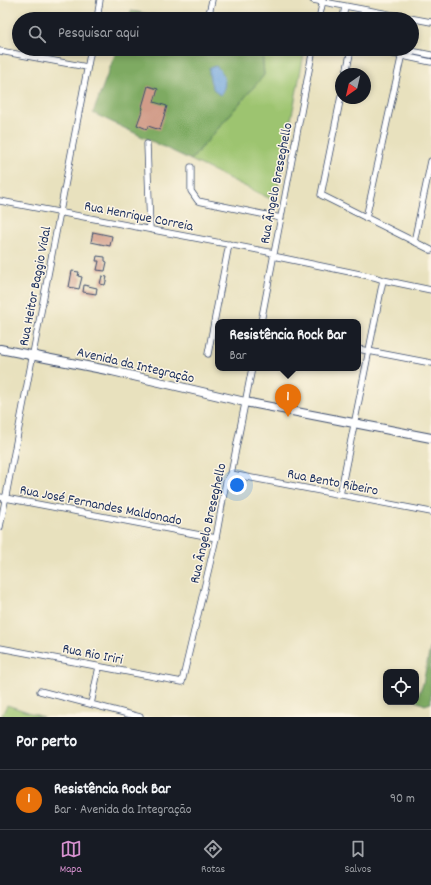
<!DOCTYPE html>
<html lang="pt">
<meta charset="utf-8">
<style>
:root{--surface:#171b24;--page:#242831;--text:#f1f3f6;--muted:#9ea1a6;--line:#363941;--accent:#d690ce}
body{margin:0;font-family:Dekko,sans-serif;background:var(--page);color:var(--text)}
.controls{position:absolute;right:12px;bottom:12px;display:grid;overflow:hidden;border-radius:8px;box-shadow:0 2px 6px #0003}
.controls button{width:36px;height:36px;display:grid;place-items:center;padding:0;border:0;border-bottom:1px solid var(--line);background:var(--surface);color:var(--text);font:20px sans-serif}
.compass{position:absolute;left:335px;top:68px;width:36px;height:36px;border-radius:50%;background:var(--surface);box-shadow:0 2px 6px #0003;rotate:214deg}
.you{position:absolute;left:237px;top:485px;width:14px;height:14px;margin:-10px;border:3px solid #fff;border-radius:50%;background:#1a73e8;box-shadow:0 0 0 6px #1a73e833}
.badge{display:grid;place-items:center;width:26px;height:26px;border-radius:50%;background:var(--accent);color:#fff;font-size:13px;font-weight:700}
.pin{position:absolute;translate:-50% -33px;filter:drop-shadow(0 1px 2px #0008)}
.pin::after{content:'';position:absolute;top:21px;width:14px;height:12px;background:inherit;clip-path:polygon(0 0,100% 0,50% 100%)}
.popup{position:absolute;left:215px;top:319px;width:146px;height:52px;box-sizing:border-box;display:grid;place-content:center;border-radius:8px;background:var(--surface);filter:drop-shadow(0 1px 3px #0005);font-size:13px;white-space:nowrap;color:var(--muted)}
.popup b{font-size:15px;color:var(--text)}
.popup::after{content:'';position:absolute;left:50%;top:100%;margin-left:-8px;border:8px solid transparent;border-top-color:var(--surface)}
.list{margin:0;padding:0;list-style:none}
h2{display:flex;justify-content:space-between;align-items:center;height:52px;margin:0;padding:0 16px;font-size:17px}
h2 small{font-size:13px;font-weight:400;color:var(--muted)}
.list li{display:grid;grid-template-columns:26px 1fr auto;gap:12px;align-items:center;box-sizing:border-box;height:60px;padding:0 16px;border-top:1px solid var(--line)}
.list b{display:block;font-size:15px;white-space:nowrap}
.list p{margin:0;font-size:13px;white-space:nowrap;color:var(--muted)}
.list em{font-size:13px;font-style:normal;color:var(--muted)}
.icon{flex:none;width:22px;height:22px;fill:none;stroke:currentColor;stroke-width:2;stroke-linecap:round;stroke-linejoin:round}
.map{position:relative;flex:none;width:431px;height:717px;overflow:hidden}
.search{position:absolute;background:var(--surface);box-shadow:0 2px 6px #0003;left:12px;right:12px;top:12px;height:44px;display:flex;align-items:center;gap:10px;box-sizing:border-box;padding:0 14px;border-radius:22px;color:var(--muted);font-size:15px}
.sheet{height:112px;background:var(--surface)}
nav{display:flex;justify-content:space-around;align-items:center;box-sizing:border-box;height:56px;border-top:1px solid var(--line);background:var(--surface);font-size:11px;color:var(--muted)}
nav a{display:grid;justify-items:center;gap:2px}
nav .on{color:var(--accent)}
.map>svg:first-child{display:block}
.green{fill:#9dc46f;stroke:#5c7a66}
.forest{fill:#7eaa62;stroke:#4c6c60}
.water{fill:#71a5dd;stroke:#466a9e}
.building{fill:#d19c89}
.lines{fill:none;stroke-linecap:round;stroke-linejoin:round}
.street-casing{stroke:#3a4a6c;stroke-width:7}
.secondary-casing{stroke:#3a4a6c;stroke-width:10}
.street{stroke:#fff;stroke-width:5.5}
.secondary{stroke:#fff;stroke-width:8}
.labels{text-anchor:middle;stroke-width:3;stroke-linejoin:round;paint-order:stroke}
.street-label{font-size:14px;fill:#1b2f5e;stroke:#fcf5e5}
</style>
<div class="map">
<svg width="431" height="717" viewBox="0 0 431 717">
<rect width="100%" height="100%" fill="#fcf5e5"/>
<filter id="ink" filterUnits="userSpaceOnUse"><feTurbulence type="fractalNoise" baseFrequency=".025" numOctaves="2"/><feDisplacementMap in="SourceGraphic" scale="8" xChannelSelector="R" yChannelSelector="G"/><feConvolveMatrix kernelMatrix="1 2 1 2 8 2 1 2 1" color-interpolation-filters="sRGB"/></filter>
<filter id="wash" filterUnits="userSpaceOnUse"><feTurbulence type="fractalNoise" baseFrequency=".012" numOctaves="4" result="noise"/><feDisplacementMap in="SourceGraphic" scale="16" xChannelSelector="R" yChannelSelector="G"/><feGaussianBlur stdDeviation="0.9" result="paint"/><feColorMatrix in="noise" values="0 0 0 0 0 0 0 0 0 0 0 0 0 0 0 0 0 1.4 0 .05"/><feComposite in="paint" operator="in"/></filter>
<g filter="url(#wash)">
<rect width="100%" height="100%" fill="#e8e1be"/>
<!-- green -->
<path class="green" d="M262,49H305L275,201L191,160L264,75Z
M7,705L43,717H8L2,715Z"/>
<!-- forest -->
<path class="forest" d="M131,11L171,18V19H128Z
M117,49H262L264,75L191,160L93,113Z
M431,644V703L425,705L416,701L423,683Z"/>
<!-- water -->
<path class="water" d="M216,66C225,73 228,86 220,95C211,90 209,78 209,68Z"/>
<g id="blocks">
<!-- building -->
<path class="building" d="M148,86L158,89L154,102L167,106L160,130L148,126L147,129L137,125L143,108L142,107Z
M93,232L112,236L110,246L91,242Z
M97,256L105,257V261L107,262L105,271L97,270L99,261H96Z
M72,271L79,272L78,276L82,277L79,289L69,287Z
M102,276L107,277L105,285L100,284Z
M84,285L97,288L96,294L83,292Z"/>
</g>
</g>
<g filter="url(#ink)">
<use href="#blocks" fill-opacity="0" stroke="#3a4a6c" stroke-width="1"/>
<g class="lines">
<defs>
<path id="street" d="M313,0L431,22
M97,19L100,0
M208,19L212,0
M319,19L323,0
M343,19L345,6
M370,49L431,62
M401,49L431,55
M0,51L87,67
M346,74L351,49
M341,96L321,195L431,250
M147,144L150,229
M191,167V191L198,201L281,218
M0,201L274,253
M366,218L403,49
M414,242L431,161
M273,256L374,277L383,280L431,290
M261,322L313,49
M358,349L431,363
M208,354L229,244
M231,474L431,512
M340,495L383,280
M0,497L216,538
M0,527L91,49
M0,648L182,682L216,538L226,482L231,474L252,368
M40,691L140,717
M91,704L99,667"/>
<path id="secondary" d="M0,349L112,371L245,402L431,438"/>
</defs>
<!-- street casing -->
<use href="#street" class="street-casing"/>
<!-- secondary casing -->
<use href="#secondary" class="secondary-casing"/>
<!-- street -->
<use href="#street" class="street"/>
<!-- secondary -->
<use href="#secondary" class="secondary"/>
</g>
</g>
<g class="labels">
<!-- street labels -->
<g class="street-label">
<text transform="translate(275 183) rotate(-79)" y="5">Rua Ângelo Breseghello</text>
<text transform="translate(139 215) rotate(11)" y="5">Rua Henrique Correia</text>
<text transform="translate(34 286) rotate(-79)" y="5">Rua Heitor Baggio Vidal</text>
<text transform="translate(136 364) rotate(13)" y="5">Avenida da Integração</text>
<text transform="translate(333 481) rotate(11)" y="5">Rua Bento Ribeiro</text>
<text transform="translate(101 504) rotate(11)" y="5">Rua José Fernandes Maldonado</text>
<text transform="translate(207 523) rotate(-77)" y="5">Rua Ângelo Breseghello</text>
<text transform="translate(93 653) rotate(11)" y="5">Rua Rio Iriri</text>
</g>
</g>
</svg>
<div class="controls">
<button><svg class="icon" aria-label="locate" viewBox="0 0 24 24"><circle cx="12" cy="12" r="6"/><path d="M12 2v4M12 18v4M2 12h4M18 12h4"/></svg></button>
</div>
<svg class="compass" viewBox="-18 -18 36 36"><path d="M0-13l5 13h-10z" fill="#e53935"/><path d="M0 13l5-13h-10z" fill="#9ea1a6"/></svg>
<div class="you"></div>
<div class="pin badge" style="left:288px;top:417px;background:#e8710a">1</div>
<div class="popup"><b>Resistência Rock Bar</b>Bar</div>
<div class="search"><svg class="icon" aria-label="search" viewBox="0 0 24 24"><circle cx="10" cy="10" r="6"/><path d="M15 15l6 6"/></svg>Pesquisar aqui</div>
</div>
<section class="sheet">
<h2>Por perto<small></small></h2>
<ul class="list">
<li><span class="badge" style="background:#e8710a">1</span><div><b>Resistência Rock Bar</b><p>Bar · Avenida da Integração</p></div><em>90 m</em></li>
</ul>
</section>
<nav>
<a class="on"><svg class="icon" aria-label="map" viewBox="0 0 24 24"><path d="M3 6l6-2 6 2 6-2v14l-6 2-6-2-6 2zM9 4v14M15 6v14"/></svg>Mapa</a>
<a><svg class="icon" aria-label="directions" viewBox="0 0 24 24"><path d="M12 3l9 9-9 9-9-9zM9 14v-3h6M13 9l2 2-2 2"/></svg>Rotas</a>
<a><svg class="icon" aria-label="saved" viewBox="0 0 24 24"><path d="M7 4h10v16l-5-4-5 4z"/></svg>Salvos</a>
</nav>
